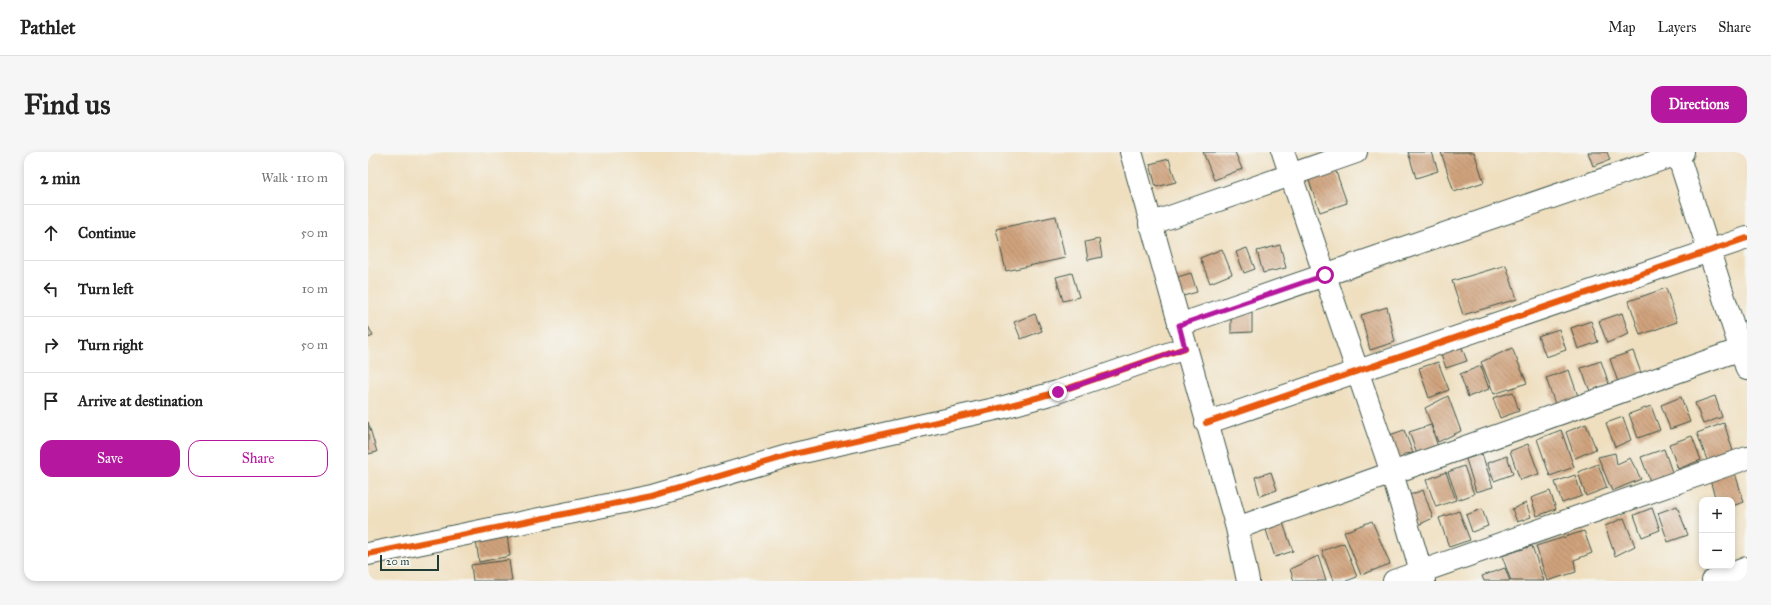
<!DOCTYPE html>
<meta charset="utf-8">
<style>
:root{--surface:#fff;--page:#f6f6f6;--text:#222;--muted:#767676;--line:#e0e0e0;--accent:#b5179e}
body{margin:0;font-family:"IM FELL Great Primer",serif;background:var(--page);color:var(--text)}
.controls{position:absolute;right:12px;bottom:12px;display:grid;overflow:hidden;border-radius:8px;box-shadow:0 2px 6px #0003}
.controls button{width:36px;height:36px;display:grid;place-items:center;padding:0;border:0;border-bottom:1px solid var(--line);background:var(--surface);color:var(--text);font:20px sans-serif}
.scale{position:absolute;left:12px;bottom:10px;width:59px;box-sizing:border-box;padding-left:4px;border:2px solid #1f3d34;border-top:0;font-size:11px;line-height:14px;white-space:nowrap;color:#1f3d34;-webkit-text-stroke:3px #f6f6f2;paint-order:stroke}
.stop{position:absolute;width:12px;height:12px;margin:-9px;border:3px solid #b5179e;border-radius:50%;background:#fff}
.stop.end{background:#b5179e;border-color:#fff;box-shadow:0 1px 4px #0008}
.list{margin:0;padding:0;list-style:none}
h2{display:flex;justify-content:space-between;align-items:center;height:52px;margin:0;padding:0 16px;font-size:17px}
h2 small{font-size:13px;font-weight:400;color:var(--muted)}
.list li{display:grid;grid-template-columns:26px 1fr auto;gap:12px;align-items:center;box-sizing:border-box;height:56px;padding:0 16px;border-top:1px solid var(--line)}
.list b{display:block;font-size:15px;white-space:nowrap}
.list em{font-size:13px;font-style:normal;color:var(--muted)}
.actions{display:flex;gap:8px;padding:12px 16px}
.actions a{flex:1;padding:9px 0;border:1px solid var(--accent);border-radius:12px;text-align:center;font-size:14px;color:var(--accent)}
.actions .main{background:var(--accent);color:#fff}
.icon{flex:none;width:22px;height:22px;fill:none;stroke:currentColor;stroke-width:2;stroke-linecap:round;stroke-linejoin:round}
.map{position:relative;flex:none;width:1379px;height:429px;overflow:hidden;border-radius:12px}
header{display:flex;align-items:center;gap:24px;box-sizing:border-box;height:56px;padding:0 20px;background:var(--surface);border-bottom:1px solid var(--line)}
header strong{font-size:19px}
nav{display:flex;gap:22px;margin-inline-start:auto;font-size:14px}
.intro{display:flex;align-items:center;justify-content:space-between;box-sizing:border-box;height:96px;padding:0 24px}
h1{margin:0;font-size:28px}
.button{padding:10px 18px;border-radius:12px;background:var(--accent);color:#fff;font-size:14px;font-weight:700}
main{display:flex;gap:24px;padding:0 24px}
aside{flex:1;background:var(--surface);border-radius:12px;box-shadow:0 2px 6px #0003}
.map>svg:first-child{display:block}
.building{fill:url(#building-back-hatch)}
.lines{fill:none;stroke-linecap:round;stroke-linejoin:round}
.minor-casing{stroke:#3e5549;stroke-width:24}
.minor{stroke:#fff;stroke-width:22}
.cycleway-casing{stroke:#f6f6f2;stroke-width:8}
.cycleway{stroke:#e8590c;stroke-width:6}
.route{stroke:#b5179e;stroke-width:5}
</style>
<header>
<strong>Pathlet</strong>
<nav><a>Map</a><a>Layers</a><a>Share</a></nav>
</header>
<div class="intro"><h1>Find us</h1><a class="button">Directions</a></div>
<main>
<aside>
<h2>2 min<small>Walk · 110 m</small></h2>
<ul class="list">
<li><svg class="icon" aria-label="ahead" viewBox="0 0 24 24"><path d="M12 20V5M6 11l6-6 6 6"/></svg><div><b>Continue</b></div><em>50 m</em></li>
<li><svg class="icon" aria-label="left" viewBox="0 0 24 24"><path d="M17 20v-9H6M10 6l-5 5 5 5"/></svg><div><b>Turn left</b></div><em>10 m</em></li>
<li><svg class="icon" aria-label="right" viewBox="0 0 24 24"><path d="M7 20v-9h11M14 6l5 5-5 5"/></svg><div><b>Turn right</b></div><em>50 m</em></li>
<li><svg class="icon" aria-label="arrive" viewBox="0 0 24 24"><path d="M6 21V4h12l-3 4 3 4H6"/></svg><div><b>Arrive at destination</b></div></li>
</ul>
<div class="actions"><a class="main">Save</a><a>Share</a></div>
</aside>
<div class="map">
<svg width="1379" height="429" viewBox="0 0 1379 429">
<defs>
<pattern id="building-back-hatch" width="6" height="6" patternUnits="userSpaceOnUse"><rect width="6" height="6" fill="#d0a37d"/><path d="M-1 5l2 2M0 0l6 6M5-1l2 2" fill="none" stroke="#a88667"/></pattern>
</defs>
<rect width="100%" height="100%" fill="#f6f6f2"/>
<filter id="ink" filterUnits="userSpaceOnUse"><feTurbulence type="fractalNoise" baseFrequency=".025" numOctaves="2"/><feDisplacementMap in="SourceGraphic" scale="8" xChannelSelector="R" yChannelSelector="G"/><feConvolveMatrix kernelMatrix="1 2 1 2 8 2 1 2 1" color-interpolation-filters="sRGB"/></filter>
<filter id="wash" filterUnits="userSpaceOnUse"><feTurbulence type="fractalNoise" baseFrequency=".012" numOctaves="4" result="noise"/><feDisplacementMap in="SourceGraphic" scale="16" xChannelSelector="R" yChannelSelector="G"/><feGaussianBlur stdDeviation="0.9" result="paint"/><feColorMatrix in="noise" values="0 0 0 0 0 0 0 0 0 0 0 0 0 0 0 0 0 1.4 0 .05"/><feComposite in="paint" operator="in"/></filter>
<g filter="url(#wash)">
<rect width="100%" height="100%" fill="#efdfbf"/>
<g id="blocks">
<!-- building -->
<path class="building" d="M835,0H867L874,17L846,28Z
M1040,0H1064L1070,19L1048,26Z
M1073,0H1106L1116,30L1086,40Z
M1220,0H1239L1242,8L1225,14Z
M801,7L808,30L788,35L782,12Z
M967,17L979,51L952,60L940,26Z
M688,64L697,106L638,119L628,77Z
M731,87L734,105L720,108L717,90Z
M912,93L918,116L895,121L889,99Z
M879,96L887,117L876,121L868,100Z
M854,97L864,122L842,131L832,106Z
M1138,113L1149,147L1095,163L1084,129Z
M704,121L711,145L695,149L688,125Z
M823,121L829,140L812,145L806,126Z
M1298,136L1309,170L1272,183L1261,149Z
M1019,155L1027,190L1002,198L993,163Z
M863,159H884V180L863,181Z
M1254,161L1261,182L1239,191L1231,169Z
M667,162L674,179L653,187L646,170Z
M1223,169L1230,190L1210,197L1203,176Z
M0,174L5,184L0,186Z
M1191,177L1198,198L1178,205L1170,184Z
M1092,191L1099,209L1078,216L1072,199Z
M1144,196L1159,231L1126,242L1113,210Z
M1265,199L1273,221L1250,230L1242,207Z
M1233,209L1241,232L1222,239L1213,216Z
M1070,210L1081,238L1061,246L1051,216Z
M1113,214L1121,237L1100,245L1092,222Z
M1201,218L1211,247L1188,255L1178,226Z
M1145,240L1151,259L1132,266L1125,246Z
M1080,244L1093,279L1070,290L1057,256Z
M1347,244L1354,265L1335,272L1327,251Z
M1313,245L1322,270L1302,277L1293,253Z
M1283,254L1292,278L1270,286L1261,262Z
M1255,265L1263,288L1247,295L1238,271Z
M0,270L9,300L0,302Z
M1356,271L1365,299L1339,308L1329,281Z
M1218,272L1228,297L1207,306L1198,280Z
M1063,273L1070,295L1049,302L1041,280Z
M1036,278L1045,301L1036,302L1032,310L1019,284Z
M1193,278L1206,315L1182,324L1169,287Z
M1324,284L1333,308L1310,317L1301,292Z
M1160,292L1171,322L1152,328L1142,299Z
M1296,297L1305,323L1283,332L1273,305Z
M1247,301L1249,312L1262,306L1273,327L1244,339L1230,305Z
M1114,302L1125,335L1108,340L1098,307Z
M1139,304L1145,322L1126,329L1119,311Z
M1230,312L1239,336L1218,344L1210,320Z
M1096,314L1106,342L1090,348L1080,320Z
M1366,318L1376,350L1364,354V348H1348L1341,325Z
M903,320L909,338L892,344L887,325Z
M1078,320L1088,348L1068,355L1058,328Z
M1207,323L1214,344L1194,351L1187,330Z
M1055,338L1065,366L1048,374L1039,344Z
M1182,339L1188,357L1169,364L1163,346Z
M1158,351L1163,365L1149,370L1144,357Z
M1309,354L1320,383L1300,390L1290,361Z
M1284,356L1292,378L1274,385L1266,363Z
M1114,357L1120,374L1104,380L1098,363Z
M1091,359L1102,388L1081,395L1071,366Z
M1256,366L1267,394L1247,404L1237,374Z
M1004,369L1022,412L993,423L976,380Z
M915,371L925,399L907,405L898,378Z
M1216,379L1224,401L1206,408L1208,420L1179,429L1168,394Z
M139,383L142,404L111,410L108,388Z
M976,391L989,425L978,429H965L954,399Z
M1164,394L1176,429H1143L1134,404Z
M950,404L958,429H926L922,417Z
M141,408L144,429H105L103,413Z
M1137,416L1142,429H1116L1114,424Z"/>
</g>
</g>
<g filter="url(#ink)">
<use href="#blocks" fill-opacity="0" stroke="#3e5549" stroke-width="1"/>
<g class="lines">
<defs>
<path id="minor" d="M763,0L869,376L880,429
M915,0L1024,321L1056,429
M1309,0L1379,217
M782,72L988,0
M811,173L1315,0
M838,271L1379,86
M869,376L1379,195
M0,402L284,344L426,302L636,255L689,240L817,196
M1026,429L1379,306
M1345,429L1379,416"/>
</defs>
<!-- minor casing -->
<use href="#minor" class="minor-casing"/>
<!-- minor -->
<use href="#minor" class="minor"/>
<defs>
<path id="cycleway" d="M838,271L1379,86
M0,402L284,344L426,302L636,255L689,240L817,196"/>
</defs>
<!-- cycleway casing -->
<use href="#cycleway" class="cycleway-casing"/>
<!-- cycleway -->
<use href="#cycleway" class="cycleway"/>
</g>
</g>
<g class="lines" filter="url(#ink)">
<!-- route -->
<path class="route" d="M690,240L817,196L811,173L957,123"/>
</g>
</svg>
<div class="controls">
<button>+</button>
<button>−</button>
</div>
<div class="scale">20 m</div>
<div class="stop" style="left:957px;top:123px"></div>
<div class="stop end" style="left:690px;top:240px"></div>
</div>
</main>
